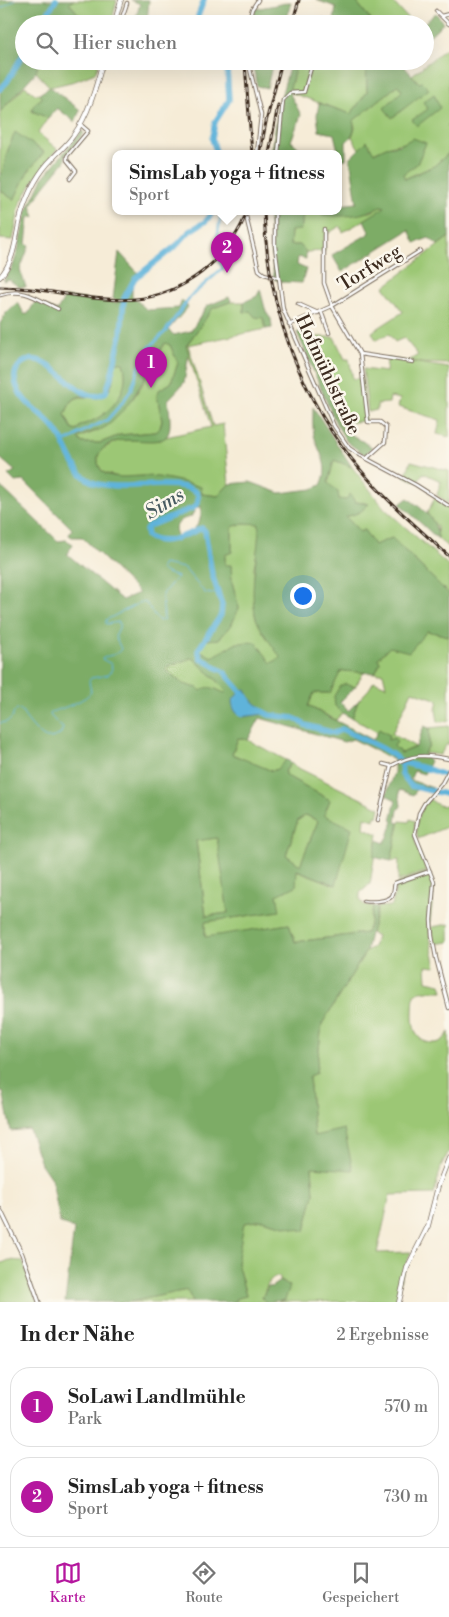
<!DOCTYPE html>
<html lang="de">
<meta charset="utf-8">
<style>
:root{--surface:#fff;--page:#f6f6f6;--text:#222;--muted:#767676;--line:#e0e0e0;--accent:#b5179e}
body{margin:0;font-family:"Libre Bodoni",serif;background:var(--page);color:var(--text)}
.you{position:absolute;left:302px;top:595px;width:18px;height:18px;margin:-12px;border:4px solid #fff;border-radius:50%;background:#1a73e8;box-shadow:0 0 0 8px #1a73e833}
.badge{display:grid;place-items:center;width:32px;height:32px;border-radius:50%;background:var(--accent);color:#fff;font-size:16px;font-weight:700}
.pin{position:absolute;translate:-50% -41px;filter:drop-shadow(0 1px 2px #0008)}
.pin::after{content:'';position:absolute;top:26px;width:18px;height:15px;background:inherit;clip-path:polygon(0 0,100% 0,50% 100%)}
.popup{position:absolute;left:112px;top:150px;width:230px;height:65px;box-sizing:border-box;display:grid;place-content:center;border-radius:10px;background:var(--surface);filter:drop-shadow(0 1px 4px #0005);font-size:16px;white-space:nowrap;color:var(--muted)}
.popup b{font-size:19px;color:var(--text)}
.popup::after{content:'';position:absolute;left:50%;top:100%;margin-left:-10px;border:10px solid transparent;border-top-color:var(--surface)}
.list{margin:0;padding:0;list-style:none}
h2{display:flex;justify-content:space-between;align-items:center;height:65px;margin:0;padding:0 20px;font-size:21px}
h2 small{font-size:16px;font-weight:400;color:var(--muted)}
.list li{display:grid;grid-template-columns:32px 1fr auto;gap:15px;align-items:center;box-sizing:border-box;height:80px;margin:0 10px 10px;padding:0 10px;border:1px solid var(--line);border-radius:20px}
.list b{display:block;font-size:19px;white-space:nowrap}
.list p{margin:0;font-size:16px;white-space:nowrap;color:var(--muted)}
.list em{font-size:16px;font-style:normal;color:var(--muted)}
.icon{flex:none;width:28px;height:28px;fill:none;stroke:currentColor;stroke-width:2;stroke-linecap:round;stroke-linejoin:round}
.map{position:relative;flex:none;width:449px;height:1302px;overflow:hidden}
.search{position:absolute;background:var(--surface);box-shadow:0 5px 20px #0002;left:15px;right:15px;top:15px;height:55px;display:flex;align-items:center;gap:12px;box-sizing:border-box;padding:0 18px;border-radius:28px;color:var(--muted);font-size:19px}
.sheet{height:245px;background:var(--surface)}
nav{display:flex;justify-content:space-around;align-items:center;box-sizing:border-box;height:70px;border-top:1px solid var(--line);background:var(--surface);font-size:14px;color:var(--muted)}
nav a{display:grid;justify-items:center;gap:2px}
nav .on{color:var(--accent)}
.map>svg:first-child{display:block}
.green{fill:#9cc774;stroke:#6c7849}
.forest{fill:#7dac66;stroke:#5c6b42;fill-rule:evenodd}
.water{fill:#5eb3da;stroke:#4c6e7c}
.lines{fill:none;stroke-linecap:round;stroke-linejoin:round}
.stream{stroke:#5eb3da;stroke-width:1}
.canal{stroke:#5eb3da;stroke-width:3}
.river{stroke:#5eb3da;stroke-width:5.5}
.minor-casing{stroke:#7c6e5f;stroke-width:4.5}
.tertiary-casing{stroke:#7c6e5f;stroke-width:5}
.secondary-casing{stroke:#7c6e5f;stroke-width:5.5}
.minor{stroke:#fff;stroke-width:2.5}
.tertiary{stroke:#fff;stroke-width:3}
.secondary{stroke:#fff;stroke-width:4}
.rail-casing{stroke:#3b2a1e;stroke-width:3}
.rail{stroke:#fbf7ec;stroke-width:1;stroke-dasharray:4;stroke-linecap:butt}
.labels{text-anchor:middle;stroke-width:5;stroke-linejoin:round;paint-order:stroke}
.street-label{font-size:19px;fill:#3b2a1e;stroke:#fbf7ec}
.water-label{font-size:20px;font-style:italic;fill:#475a60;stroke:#fbf7ec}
</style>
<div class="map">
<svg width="449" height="1302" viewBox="0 0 449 1302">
<rect width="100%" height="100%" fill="#fbf7ec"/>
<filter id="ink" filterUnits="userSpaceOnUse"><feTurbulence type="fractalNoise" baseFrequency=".02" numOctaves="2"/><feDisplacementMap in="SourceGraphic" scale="10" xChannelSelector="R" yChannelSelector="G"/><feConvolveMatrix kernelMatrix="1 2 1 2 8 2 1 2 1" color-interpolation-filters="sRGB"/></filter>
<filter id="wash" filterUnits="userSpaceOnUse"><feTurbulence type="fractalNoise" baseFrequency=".0096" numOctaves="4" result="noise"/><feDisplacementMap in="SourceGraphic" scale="20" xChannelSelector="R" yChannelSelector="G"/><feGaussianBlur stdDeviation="1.12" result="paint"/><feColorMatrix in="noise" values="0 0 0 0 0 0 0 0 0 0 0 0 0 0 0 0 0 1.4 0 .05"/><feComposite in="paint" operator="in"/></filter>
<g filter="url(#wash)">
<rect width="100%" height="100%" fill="#f6ecd7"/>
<!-- green -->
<path class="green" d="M74,0H117L111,24H61L63,20L83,19L69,3Z
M355,0H391L413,24H374Z
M449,46V124L447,126L449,129V153L434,166L404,179L402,174L417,164L426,143C406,141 391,144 373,153L367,141L359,149L352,137L355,127L353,121L398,85L403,91L419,83L412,75Z
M39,61H100L95,73L75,81L50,87L36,72Z
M297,61H366L367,92L351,114L289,92Z
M25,86L35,94H39L42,98L32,111L48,118L38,133L57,149L34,180L20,204L13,240L0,239V190L14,200L27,173L44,152L15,133L8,150L2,174L0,173V112Z
M382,206L386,208L343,232L340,226L324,236L325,251L306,252L300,245H290L291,231L302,226V216L305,212H321V215L371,212Z
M449,237V364L421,363L410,360L418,355L404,338L395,342L389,334L376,340L372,332L403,312L384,287Z
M230,302H244V312L250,310L263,318L266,329L188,345L213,426L223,424L229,484L219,496L201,494L145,476L123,478L107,474L102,471L98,464V454L104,448L117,441L133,439L159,440L166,437L211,427L186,346L213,308Z
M315,337H334L345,359H349L353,379L362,378L366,421L353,422L342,429L335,416L326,380L323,352Z
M166,342L170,345L178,363L171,383L159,390L157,395L162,421L160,428L155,432L120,435L100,443H82L78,438L100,430L132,400L142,385L152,363Z
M387,358L449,368V437L437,434L440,420L398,407L400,399L390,397L389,403L377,404V410L368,412L363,369L386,372Z
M116,362L123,363C133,391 107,419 81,425L76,431L72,429L65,415C73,393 79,397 99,398Z
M334,460L352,467L385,509L449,566V594L392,538L374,545L364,530L360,532L346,517L360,512L366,503L355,502L339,499L328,483Z
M411,461L449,471V504L437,495L441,481L423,473L418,482L405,477Z
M435,498L449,508V548L438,539L437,527L427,513Z
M244,523H259V542L254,567L255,615L260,626L281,658L271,664L237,643L212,658L199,650L205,640L219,639L231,626L239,608L232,582L231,566H225V555L232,552V527Z
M427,631L449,636V721L438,722L436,710L438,700L412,691L392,734L416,747L405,751L401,754L388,741L389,735L379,730L377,732L352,718L358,701L369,689L374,681L386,686L383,673H375L380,663L378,658L390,647L409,651Z
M191,658L194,659L223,686L226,690L225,694L216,689L202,691L183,684L166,670L167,667Z
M340,671L364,672L355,687L345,684L335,706L342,713L336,720L308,706L314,693H330Z
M449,726V745L447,744L440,755L424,753L429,746V728Z
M238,738L248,740L286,760L277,769L272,771L232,755Z
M291,763L294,766L380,808L378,817L375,816L374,820L365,817L364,828L378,834L370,884L360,893V899L364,905L373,906L370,924L366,933L295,942L289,924L205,938V922L279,911L277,895L296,870L335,885L324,815L330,800L285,775V772Z
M429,799C437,804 440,808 449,804V826L418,839C414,824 419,811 429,799Z
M306,815L318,821L300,865L286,855L298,820Z
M410,819L415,821L414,834L416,844L427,871L398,881L399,860L391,861L400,821L409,822Z
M218,838L228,913L206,916L196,840Z
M426,873H429C438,891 429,913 430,932C430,944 434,956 436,967L426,966L427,981L441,984L443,991H421L414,995C413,1014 408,1043 434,1043C441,1043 446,1038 449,1032V1151L441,1167L434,1194L390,1195L377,1253L411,1252L402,1275L397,1301L278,1302L285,1300V1282L280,1281V1277C268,1275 266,1290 262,1298L266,1302H235V1299L246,1295L237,1263L243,1223L262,1220L305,1231L314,1194L312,1167L314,1136L309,1076L316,1073L322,1024L366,951L373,947L377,936L371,933L378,907L392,906L396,885L398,883Z
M449,924V942L434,944L432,927Z
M9,1260L23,1261L37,1302H0V1264Z
M187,1290L193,1302H130Z"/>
<!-- forest -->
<path class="forest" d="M0,0H74L69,3L83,19L76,24L63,21L61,24H24V61H39L36,72L0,112Z
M131,0H149L147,22L134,24L140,4Z
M316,0H355L374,24L334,21L336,7Z
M291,2L285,24H252L255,9Z
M436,13L443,23L425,40V24H423Z
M252,61H273L267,88L257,86Z
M291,61H297L289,92L301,115L291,141L306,154H271L280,100Z
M366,61H403L401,63L419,83L422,82L429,89L392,118L384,108L402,91L398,85L353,121C356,130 353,136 346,142V159L340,160L334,134L319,131L317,115L319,103L351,114L367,92Z
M50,87L80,110L75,122L57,108L48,118L32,111L34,104L42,98L39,94Z
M434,94L440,108L417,126L412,120L428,109L423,102Z
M82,131L84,133L65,156V161L43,188L31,206L35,217H29L26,244L29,246L20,270L26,287H19L8,279L3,281L13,266L18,250L26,213L44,176Z
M15,132L44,152L27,173L14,200L0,190V173L2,174L8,150Z
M413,138L426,143L417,164L403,174L405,179L434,166L449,153V237L438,245L429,238L415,243L409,230L342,272L332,255L370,233L364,220L385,207L381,206C362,217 343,217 321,215V212H338V205L357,203L350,158L367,141L374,153L386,147L400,145Z
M268,212H273V214L279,215L288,212H305C301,218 303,224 300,230L291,231L290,245H300L306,252V259L298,257L297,265L306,269L302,283L282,282L274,279Z
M119,252L138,273L132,288V296L147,310L179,308L182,300L188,307L168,330L174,335L191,331L207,306L229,297L231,300L230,302L213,308L186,346L189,353L184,383L168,400C169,408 173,431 166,437C153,448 117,430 101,451C98,455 97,458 98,462C98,467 102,472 106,474C119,479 131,476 144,476C163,476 183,482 201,487L202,494L218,496L229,484L250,482L280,493L312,489L321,485C331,465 319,454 314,435C312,426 313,416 313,407L352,467L334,460L328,483L338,492L339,499L346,500L350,494L355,502L369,504L360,512L346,517L360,532L364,530L374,545L392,538L449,594V636L427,631L409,652L390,647L378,658L380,663L375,673L341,671L330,693H314L308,706L373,740L379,729L389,735L388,740L394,738L397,742L394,746L401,753L416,747L424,726L429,728V746L424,753L430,761L424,774L414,771L410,780L433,788L430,793L417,789L413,795L400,790L399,792L401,806L398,810L396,822L399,823L391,861L373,857L378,840L384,843L388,837L393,821L391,820L396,800L386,795L394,772V760L353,739L344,742L260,718L248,740L238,738L232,754L272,771L277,769L286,760L289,761L291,763L285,771V775L330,800L324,815L352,828L336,885L297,870L296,886L277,895L280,911L205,922V937L289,924L295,942L366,933L370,924L373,906L378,907L371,933H370L366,951L322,1024L316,1073L309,1076L314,1136L344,1129L353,1170L312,1167L314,1194L305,1231L262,1220L244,1223L237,1263L246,1296L235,1299V1302H193L187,1290L130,1302H65L74,1229L60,1223L52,1180L41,1164L29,1129L11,1131L3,1092H0V486L58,541L66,540L73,544L67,554L122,600L139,593L82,537H72L69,535L72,529L24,481L15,482L8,475L15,471L0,458V324L6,313L18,302L24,314H28L35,302L57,311L65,297L117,303V300L113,299ZM165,343L170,345L178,363L171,383L159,390L157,395L162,421L160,428L155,432L120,435L100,443H82L78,438C87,432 99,432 107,426C135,405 147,370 165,343ZM116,362L123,363C133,391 107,419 81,425L76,431L72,429L65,415C77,379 95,409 108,392C114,385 114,371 116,362ZM201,506C203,524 193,534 177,536L175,529C179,520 182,519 191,517L196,508ZM244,523L259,524C259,553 249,584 255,614C257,627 273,646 281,658L271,663L256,642L237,643L212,657L199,650L205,640L219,639L231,626L239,608L232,582L231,565H225V555L232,552V527ZM191,658L194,659L223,686L226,690L225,693C217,691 210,683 201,691L198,688L183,684L166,670L167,667ZM306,815L318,821L300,865L286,855L298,820ZM217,838L228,913L206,916L196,841Z
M260,289L266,312L271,319L272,328L266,329L263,318L255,317L250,311L244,312V302L257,296Z
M297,332L315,337L323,352L326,380L335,416L342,429L372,447L365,455L347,442L336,424Z
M408,498C424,511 436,517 438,539L400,504Z
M345,684L355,687L340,702L348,711L358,701L352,718L342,713L335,706L334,696L340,686Z
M280,1281L290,1286L285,1300L266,1302L262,1298L268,1286L271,1287Z"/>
<!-- water -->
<path class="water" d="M246,689C250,703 261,704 265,714L241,717C235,712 233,709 232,701L241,690Z"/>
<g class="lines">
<!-- stream -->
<path class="stream" d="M0,9L15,0
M0,723C16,721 9,717 17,709L21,710C24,717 40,737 47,738C51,739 56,736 60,735L63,728L57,723L50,715L51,712C62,709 86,700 91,692L89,681L91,678L108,675L112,669L111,664L102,659C108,654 116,657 121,649L115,636L119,628V622L106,624V620L141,602L146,603L156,618L160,621L164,619L162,598L164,592L177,577L162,571L161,567L163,564L184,568L205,593L212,594L217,591"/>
<!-- canal -->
<path class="canal" d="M63,442L72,439L80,433L107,420L122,403L131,390L138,370L149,348L165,332L191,296L223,268L217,255L216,249L221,212"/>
<!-- river -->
<path class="river" d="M41,24L56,0
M198,24V16L204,0
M0,89L7,82L24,53
M217,154L212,139L215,122L229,100L227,68
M213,212L206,221L190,231L177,245L135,278L124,298L121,334L111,377L106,392C80,413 48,341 21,364C7,376 20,397 31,406C40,414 51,422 58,433C70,451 73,475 95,483C121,492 184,476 198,494V503L193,508L149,526L146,530L147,536C163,548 186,535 202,528L205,531L212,574L222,605L221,615L198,650L201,659C211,662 213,667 221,670
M225,673L245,696
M260,710L269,715L293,718L300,721L305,725L334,733L342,729C362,740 385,746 401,762L402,775L411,786L449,795
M401,762L431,770L449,777"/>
</g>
</g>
<g filter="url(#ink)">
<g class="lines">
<defs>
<path id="minor" d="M436,11L449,24
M441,16L449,14
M120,24L127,3
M248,24L252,9L258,0
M322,24V18
M248,61L261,115L257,154
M278,154L283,100L290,93L304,92L313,61
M70,179L76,171L67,160V156L88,131L81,125
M245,212L259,270L264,274L279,278
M275,212V246L283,309L334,426L349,448L358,454L416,485L449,506
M324,229V283L332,306L420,251
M0,295C24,287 37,299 58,309
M298,304L318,313
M321,311L329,333
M289,325L332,306L360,354L368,422H380L386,427L385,442L366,459
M360,354L413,362
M383,764L391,766C412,754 425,754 449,759
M449,770L442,783L424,804L419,813L415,834L434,882L431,920L432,936L436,958L449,1008
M378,820L391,766
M363,901C370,902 387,902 392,896C394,893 394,886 395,883L430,871"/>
<path id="tertiary" d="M0,1209L22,1254L39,1302"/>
<path id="secondary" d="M114,24L121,0
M0,277C17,258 15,232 23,209C29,191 39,172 52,159C59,151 67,145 73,136C89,114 96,87 103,61
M399,1302L407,1268L428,1226L438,1186L449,1158"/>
</defs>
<!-- minor casing -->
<use href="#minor" class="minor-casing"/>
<!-- tertiary casing -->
<use href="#tertiary" class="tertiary-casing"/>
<!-- secondary casing -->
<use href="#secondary" class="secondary-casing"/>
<!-- minor -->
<use href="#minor" class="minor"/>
<!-- tertiary -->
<use href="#tertiary" class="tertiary"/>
<!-- secondary -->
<use href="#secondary" class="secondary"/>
<defs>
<path id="rail" d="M292,24L299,0
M245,64L252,154
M260,154L266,122L282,61
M269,154L278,105
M264,212C267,307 301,402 364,474C390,504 420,530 449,556
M0,287C74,287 135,324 202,272C222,256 238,236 247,212"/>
</defs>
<!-- rail casing -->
<use href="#rail" class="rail-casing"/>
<!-- rail -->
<use href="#rail" class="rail"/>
</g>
</g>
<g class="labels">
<!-- street labels -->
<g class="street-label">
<text transform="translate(369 267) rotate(-32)" y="7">Torfweg</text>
<text transform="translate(329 374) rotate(65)" y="7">Hofmühlstraße</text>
</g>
<!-- water labels -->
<g class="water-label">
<text transform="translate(164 503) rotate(-31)" y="7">Sims</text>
</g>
</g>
</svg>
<div class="you"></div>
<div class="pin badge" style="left:151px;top:388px">1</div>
<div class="pin badge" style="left:227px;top:273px">2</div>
<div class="popup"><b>SimsLab yoga + fitness</b>Sport</div>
<div class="search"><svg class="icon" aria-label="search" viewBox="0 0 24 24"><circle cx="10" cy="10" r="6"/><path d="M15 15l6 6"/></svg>Hier suchen</div>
</div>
<section class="sheet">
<h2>In der Nähe<small>2 Ergebnisse</small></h2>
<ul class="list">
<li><span class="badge">1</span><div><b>SoLawi Landlmühle</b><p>Park</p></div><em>570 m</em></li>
<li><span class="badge">2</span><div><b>SimsLab yoga + fitness</b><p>Sport</p></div><em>730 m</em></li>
</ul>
</section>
<nav>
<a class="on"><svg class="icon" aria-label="map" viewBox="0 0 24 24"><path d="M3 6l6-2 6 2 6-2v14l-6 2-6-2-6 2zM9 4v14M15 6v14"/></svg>Karte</a>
<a><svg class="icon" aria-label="directions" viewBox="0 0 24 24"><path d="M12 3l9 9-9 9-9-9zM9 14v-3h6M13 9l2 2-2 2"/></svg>Route</a>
<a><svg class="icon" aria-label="saved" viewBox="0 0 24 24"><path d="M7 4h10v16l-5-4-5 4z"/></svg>Gespeichert</a>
</nav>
